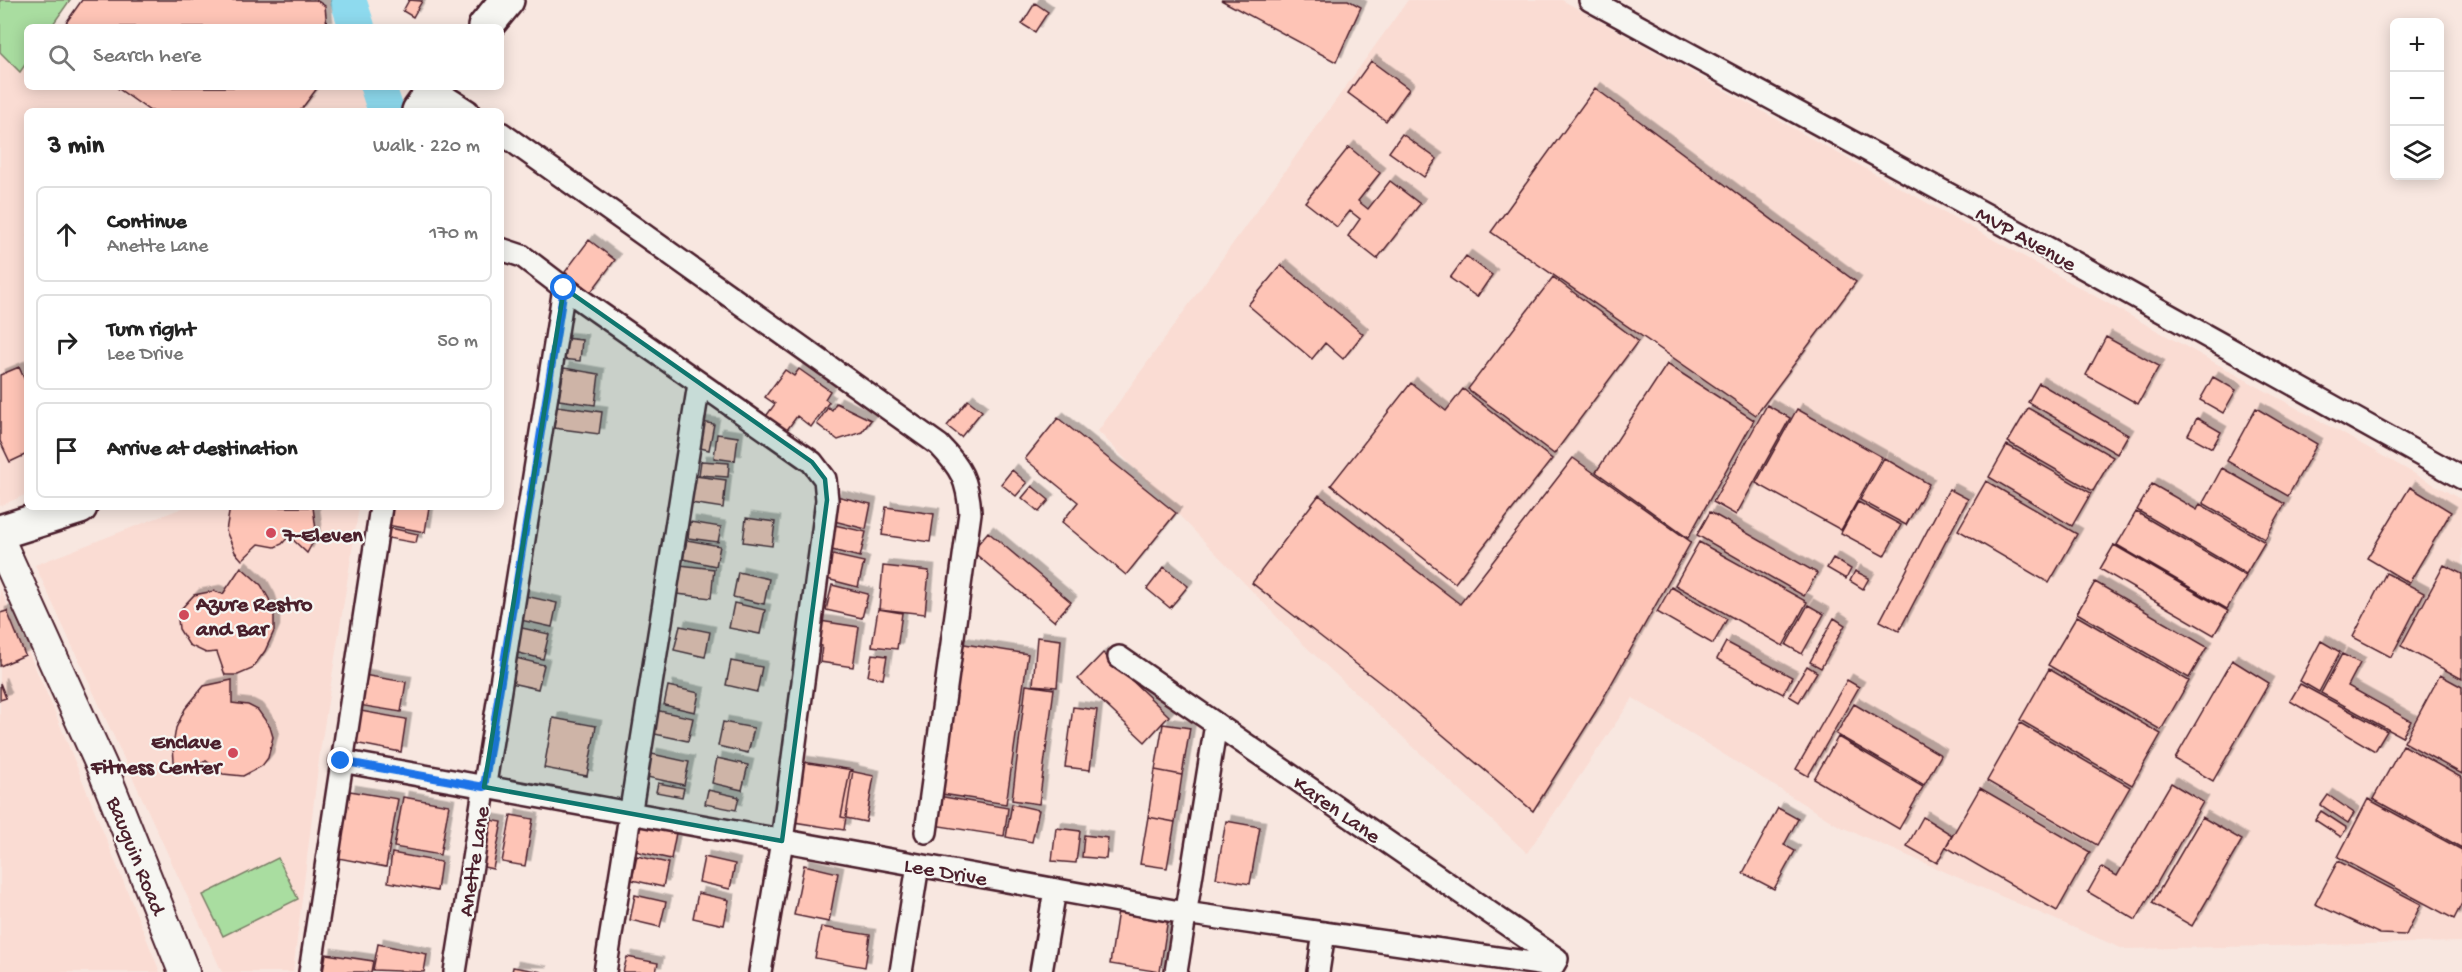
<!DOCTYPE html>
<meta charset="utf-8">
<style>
:root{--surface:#fff;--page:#f2f2f2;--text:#222;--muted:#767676;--line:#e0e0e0}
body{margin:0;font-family:"Gochi Hand",sans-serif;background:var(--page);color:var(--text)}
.controls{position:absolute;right:18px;top:18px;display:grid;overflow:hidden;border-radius:9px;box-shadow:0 3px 15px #0003}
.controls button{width:54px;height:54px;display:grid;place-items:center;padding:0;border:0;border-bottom:2px solid var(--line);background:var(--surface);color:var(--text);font:30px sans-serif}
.stop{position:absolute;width:18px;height:18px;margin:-14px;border:4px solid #1a73e8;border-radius:50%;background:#fff}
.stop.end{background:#1a73e8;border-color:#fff;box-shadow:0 2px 6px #0008}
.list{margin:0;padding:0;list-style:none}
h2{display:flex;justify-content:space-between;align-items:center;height:78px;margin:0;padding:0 24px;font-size:26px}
h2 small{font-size:20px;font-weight:400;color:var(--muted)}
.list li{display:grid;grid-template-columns:39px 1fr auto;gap:18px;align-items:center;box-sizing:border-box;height:96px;margin:0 12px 12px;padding:0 12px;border:2px solid var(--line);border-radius:9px}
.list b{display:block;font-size:22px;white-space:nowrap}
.list p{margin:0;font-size:20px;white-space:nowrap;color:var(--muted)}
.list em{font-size:20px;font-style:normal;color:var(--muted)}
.icon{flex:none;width:33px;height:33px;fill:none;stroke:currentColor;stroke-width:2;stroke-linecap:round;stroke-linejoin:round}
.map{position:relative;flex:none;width:2462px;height:972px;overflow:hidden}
.search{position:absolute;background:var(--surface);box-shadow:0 3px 15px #0003;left:24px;top:24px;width:480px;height:66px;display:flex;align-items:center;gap:15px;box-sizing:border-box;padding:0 21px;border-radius:9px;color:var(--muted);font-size:22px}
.panel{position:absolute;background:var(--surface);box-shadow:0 3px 15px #0003;left:24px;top:108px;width:480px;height:402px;border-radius:9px}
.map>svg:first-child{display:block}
.built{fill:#fadcd3}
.green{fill:#a9dda0;stroke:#7a7e66;stroke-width:1.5}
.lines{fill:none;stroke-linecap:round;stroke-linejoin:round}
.river{stroke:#8edaee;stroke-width:36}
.building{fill:#fec4b6;stroke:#4a1f2b;stroke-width:1.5;filter:url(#shadow)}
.street-casing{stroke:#4a1f2b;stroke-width:26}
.secondary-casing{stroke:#4a1f2b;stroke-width:34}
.primary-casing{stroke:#4a1f2b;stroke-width:38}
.street{stroke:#f6f6f2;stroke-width:21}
.secondary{stroke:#f6f6f2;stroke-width:30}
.primary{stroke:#f6f6f2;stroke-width:33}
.route{stroke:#1a73e8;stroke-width:8}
.marked{fill:#0f766e;fill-opacity:0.2;stroke:#0f766e;stroke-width:4.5;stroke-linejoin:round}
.poi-dot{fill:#d1495b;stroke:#f6f6f2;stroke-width:2}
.labels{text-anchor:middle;stroke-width:4.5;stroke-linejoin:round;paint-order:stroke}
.street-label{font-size:22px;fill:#4a1f2b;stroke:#f6f6f2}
.poi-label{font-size:22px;font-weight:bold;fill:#4a1f2b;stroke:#f6f6f2;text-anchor:start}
</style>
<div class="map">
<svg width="2462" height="972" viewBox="0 0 2462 972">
<defs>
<filter id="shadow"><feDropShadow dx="5.5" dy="-5.5" stdDeviation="0" flood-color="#0004"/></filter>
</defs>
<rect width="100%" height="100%" fill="#f8e7e0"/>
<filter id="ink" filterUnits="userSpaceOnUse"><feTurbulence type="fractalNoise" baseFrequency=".0167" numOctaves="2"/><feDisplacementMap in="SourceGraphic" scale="12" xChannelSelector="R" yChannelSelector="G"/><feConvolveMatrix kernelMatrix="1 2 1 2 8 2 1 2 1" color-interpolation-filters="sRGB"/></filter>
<g filter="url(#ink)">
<!-- built -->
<path class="built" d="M1408,0H1562L2462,500V942L2123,949L1839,826L1633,698L1527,853L1303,644L1098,431Z
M0,52L20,71L27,62V87H374L376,92L363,111H27V494L0,506Z
M185,507H359L320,752L293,972H222L35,565Z
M0,588L54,710L160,972H0Z"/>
<!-- green -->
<path class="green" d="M0,0H70L51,27H27V62L20,72L0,52Z
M278,858L298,899L223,936L203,895Z"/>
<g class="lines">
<!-- river -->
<path class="river" d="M348,0L357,27
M378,87L386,111"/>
</g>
<!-- building -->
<path class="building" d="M82,0H316L325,6L327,27H63Z
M409,0L422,1L413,17L403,11Z
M1221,0H1348L1361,7L1336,62Z
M1035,3L1048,12L1035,32L1022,24Z
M1371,61L1409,89L1386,121L1348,93Z
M116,87H318L300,111H150Z
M1595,88L1856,282L1756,415L1491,232Z
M1402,134L1437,159L1424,177L1389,152Z
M1349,147L1380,173L1358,201L1368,209L1390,181L1420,204L1377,259L1348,236L1360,219L1350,211L1337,227L1305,202Z
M589,240L615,260L591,292L565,272Z
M1466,256L1492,275L1477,297L1450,278Z
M1281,265L1363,334L1343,359L1325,343L1312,359L1248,305Z
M1553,277L1638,341L1554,454L1468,389Z
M2106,337L2159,366L2138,404L2086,375Z
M563,338L582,340L580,361L561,359Z
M1667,364L1754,420L1688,538L1596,472Z
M19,367L27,385V454L10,462L0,441V375Z
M564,368L599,374L595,405L559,400Z
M799,369L830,391L825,399L829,402L811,427L797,416L784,434L764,419L775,404L765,397L785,370L794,376Z
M2213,377L2236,390L2223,413L2200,400Z
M1411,383L1446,411L1463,389L1552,459L1455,583L1331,485Z
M2039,383L2128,435L2117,454L2028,402Z
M968,400L982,411L961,437L947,426Z
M836,403L871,420L862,432L838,440L817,424L828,407L832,410Z
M1767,405L1790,418L1736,515L1713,502Z
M556,406L602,412L599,434L554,428Z
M2028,408L2113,457L2093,491L2008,442Z
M2256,408L2317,444L2288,496L2227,461Z
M1797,409L1882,457L1841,530L1756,483Z
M1058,418L1176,513L1126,575L1062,522L1078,502L1025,459Z
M2197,418L2221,432L2212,448L2188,435Z
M701,422L714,424L709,450L696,447Z
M717,434L738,437L735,461L714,458Z
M2007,445L2091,493L2072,526L1989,477Z
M1573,458L1691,542L1596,711L1533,811L1392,692L1252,583L1319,495L1460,604Z
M1884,458L1929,484L1906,525L1860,500Z
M701,461L729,463L728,477L699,475Z
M2222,468L2285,504L2265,539L2203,503Z
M1012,470L1027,483L1016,496L1001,484Z
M695,476L726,480L723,508L691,503Z
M1986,481L2077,534L2049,583L1958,530Z
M2152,484L2197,510L2200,504L2265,542L2246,574L2137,510Z
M1032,486L1049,500L1039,512L1022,498Z
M2410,487L2451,512L2409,583L2367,558Z
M1949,489L1968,499L1899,631L1880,621Z
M836,496L871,504L866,529L830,520Z
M1858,502L1901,525L1884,556L1841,533Z
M230,507H313L316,530L313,542L307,553L289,536L282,544L275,547L259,544L242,560L235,552L226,531Z
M390,507H429L425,532L387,525Z
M886,507L934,514L930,542L882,535Z
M1710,512L1817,573L1804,596L1697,535Z
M2136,512L2246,576L2227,609L2117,545Z
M746,518L775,522L772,546L743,542Z
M690,522L721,527L718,542L688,538Z
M830,524L866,532L860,557L824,548Z
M390,528L418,534L416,543L388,538Z
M988,532L1071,602L1054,621L972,551Z
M687,540L720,546L716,566L683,559Z
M1699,542L1807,602L1783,646L1675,585Z
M2114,545L2228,611L2214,635L2100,569Z
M828,554L864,562L858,587L823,578Z
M1833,558L1851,569L1846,579L1827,568Z
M680,565L714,569L711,598L677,594Z
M2444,565L2462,574V679L2401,646Z
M883,566L929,571L925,614L879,609Z
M241,567L261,585L269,599L274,614V631L265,651L252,669L238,675H225L217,652L206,653L189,645L179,629L178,619L181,609L194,595L214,591L223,594Z
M1164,567L1188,586L1170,608L1147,589Z
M1855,571L1869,578L1863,589L1850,581Z
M738,572L769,579L764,604L733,597Z
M2386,573L2424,593L2391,657L2353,637Z
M2095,582L2207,647L2189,678L2077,613Z
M832,585L868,594L862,618L826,610Z
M1671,587L1727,619L1713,644L1657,612Z
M521,595L557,603L552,627L516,619Z
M734,603L765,610L760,634L729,628Z
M1808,605L1824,614L1802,654L1786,645Z
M878,609L902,613L897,649L872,646Z
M7,611L25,655L0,666V613Z
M2077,616L2189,681L2161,730L2048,665Z
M1834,618L1845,625L1821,668L1810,662Z
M820,621L859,627L853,667L820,662L822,646L816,644Z
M513,626L549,634L543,659L507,650Z
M680,626L710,632L705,657L674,650Z
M1037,637L1061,640L1057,687L1033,685Z
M2321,641L2340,652L2319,692L2300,681Z
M1726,642L1792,677L1783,694L1717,659Z
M958,643L1028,654L1006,804L936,793Z
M1103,653L1169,716L1145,742L1078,679Z
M872,654L887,656L883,679L868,676Z
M2342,654L2360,663L2348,686L2411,721L2402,737L2321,693Z
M508,656L544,665L538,689L502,681Z
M2232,660L2269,683L2213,781L2175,759Z
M731,661L762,667L757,692L726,685Z
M1807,666L1817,672L1799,702L1789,696Z
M2049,669L2161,734L2132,785L2020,720Z
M357,674L406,682L401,712L352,704Z
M2440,675L2462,687V774L2404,742Z
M232,680V703L248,705L258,710L270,727L273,737L268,758L262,766L243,776L223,774L206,761L179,774L174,761L173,746L176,728L185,709L204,686Z
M1847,680L1859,687L1808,776L1796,769Z
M0,683L6,698L0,700Z
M2300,684L2387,731L2375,751L2290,701Z
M1026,685L1054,689L1039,804L1012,800Z
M668,686L699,693L695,712L664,705Z
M1854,704L1941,755L1924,785L1836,734Z
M1073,707L1097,710L1090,770L1065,767Z
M355,710L406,719L401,752L349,742Z
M655,710L693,718L688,741L650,733Z
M553,718L596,726L587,776L544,768Z
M723,722L754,728L748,753L718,746Z
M2020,723L2130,787L2097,845L1987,781Z
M1163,724L1190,728L1182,775L1155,770Z
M1838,737L1923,787L1899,829L1814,779Z
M2403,745L2462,778V848L2373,799Z
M652,754L689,762L684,785L647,777Z
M717,758L748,765L742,790L712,783Z
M802,762L853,770L844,830L794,822Z
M1155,770L1182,775L1175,822L1148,817Z
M850,771L874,776L866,822L841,817Z
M658,783L684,788L682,797L656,792Z
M2171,783L2203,802L2136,920L2088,892L2102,867L2117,876Z
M1980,788L2090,852L2057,911L1946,847Z
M708,790L739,797L736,810L705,804Z
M350,791L398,799L386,867L338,858Z
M2328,795L2354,813L2348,823L2321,805Z
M938,796L1008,808L1004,836L933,825Z
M403,797L449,805L440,855L394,847Z
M2368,799L2462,850V903L2454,919L2338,857Z
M1012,804L1039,810L1032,842L1006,837Z
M1778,808L1798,819L1784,845L1795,851L1774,889L1743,873Z
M2321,811L2347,828L2341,837L2315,820Z
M511,815L533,819L525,866L502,862Z
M1148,817L1175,822L1167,868L1140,864Z
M1923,817L1952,835L1937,863L1907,846Z
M2202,817L2242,840L2192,926L2152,903Z
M484,819L502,822L493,869L475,865Z
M1226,821L1260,827L1250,884L1216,878Z
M640,826L676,833L671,859L635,851Z
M1056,828L1080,831L1076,863L1052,861Z
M1084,835L1108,838L1106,859L1082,857Z
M392,853L441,862L437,891L388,882Z
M637,856L668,863L663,887L632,880Z
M704,857L735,864L730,889L699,882Z
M2338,861L2421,904L2406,935L2380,934L2315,904Z
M804,865L838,873L829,922L794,915Z
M698,893L729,900L724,925L693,918Z
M635,895L666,902L660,927L630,920Z
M1118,910L1168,918L1160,972L1110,964Z
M821,927L870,935L865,967L815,958Z
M378,944L427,954L424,972L373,970Z
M326,954L373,961L371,972H323Z
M627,957L658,963L656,972H623Z
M513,967L542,972H512Z"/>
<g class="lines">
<defs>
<path id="street" d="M1590,0L2075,263L2462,478
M434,89L468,111
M501,133L939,445C961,468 968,480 970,513L926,832
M501,249L522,256L564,288L812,462L825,479L827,500L782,841L760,972
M341,761L1185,913L1553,966L1557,959L1119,657
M310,972L381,507
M455,972L564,288
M605,972L699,384
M901,972L918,865
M1041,972L1055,890
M1176,972L1216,724
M1318,972L1324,933"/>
<path id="secondary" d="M0,542L102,767L184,972"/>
<path id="primary" d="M485,27L507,0
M419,111L436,87
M0,532L80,507"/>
</defs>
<!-- street casing -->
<use href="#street" class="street-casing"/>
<!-- secondary casing -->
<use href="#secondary" class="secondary-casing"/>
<!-- primary casing -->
<use href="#primary" class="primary-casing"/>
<!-- street -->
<use href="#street" class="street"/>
<!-- secondary -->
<use href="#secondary" class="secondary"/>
<!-- primary -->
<use href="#primary" class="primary"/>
</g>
</g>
<g class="lines" filter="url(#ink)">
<!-- route -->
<path class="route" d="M341,761L484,787L564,288"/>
</g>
<!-- marked area -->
<path class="marked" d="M564,288L812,462L825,479L827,500L782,841L484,787Z"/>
<!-- markers -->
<g class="poi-dot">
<circle cx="271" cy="533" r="6"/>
<circle cx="184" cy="615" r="6"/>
<circle cx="233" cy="753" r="6"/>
</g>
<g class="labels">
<!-- street labels -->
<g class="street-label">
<text transform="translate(2027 237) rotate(29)" y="8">MVP Avenue</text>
<text transform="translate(1338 808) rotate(35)" y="8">Karen Lane</text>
<text transform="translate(138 855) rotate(68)" y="8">Bauguin Road</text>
<text transform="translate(472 861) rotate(-81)" y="8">Anette Lane</text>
<text transform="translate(946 870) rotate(10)" y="8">Lee Drive</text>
</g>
<!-- poi labels -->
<g class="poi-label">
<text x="283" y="541">7-Eleven</text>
<text x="196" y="610">Azure Restro<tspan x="196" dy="25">and Bar</tspan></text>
<text x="221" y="748" text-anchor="end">Enclave<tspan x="221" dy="25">Fitness Center</tspan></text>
</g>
</g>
</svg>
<div class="controls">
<button>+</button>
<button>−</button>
<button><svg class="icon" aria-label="layers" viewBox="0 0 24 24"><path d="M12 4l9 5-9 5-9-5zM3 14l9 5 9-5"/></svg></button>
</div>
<div class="stop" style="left:564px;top:288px"></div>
<div class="stop end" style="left:341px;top:761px"></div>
<div class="search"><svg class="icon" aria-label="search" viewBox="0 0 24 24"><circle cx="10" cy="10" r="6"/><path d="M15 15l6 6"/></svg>Search here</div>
<section class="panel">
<h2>3 min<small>Walk · 220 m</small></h2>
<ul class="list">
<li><svg class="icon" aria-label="ahead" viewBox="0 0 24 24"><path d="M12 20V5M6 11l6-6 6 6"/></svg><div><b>Continue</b><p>Anette Lane</p></div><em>170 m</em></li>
<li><svg class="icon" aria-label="right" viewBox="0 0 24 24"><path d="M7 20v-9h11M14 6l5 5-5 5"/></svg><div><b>Turn right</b><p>Lee Drive</p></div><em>50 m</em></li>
<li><svg class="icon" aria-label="arrive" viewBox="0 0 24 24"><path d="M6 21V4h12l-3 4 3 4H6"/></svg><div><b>Arrive at destination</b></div></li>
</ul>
</section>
</div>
